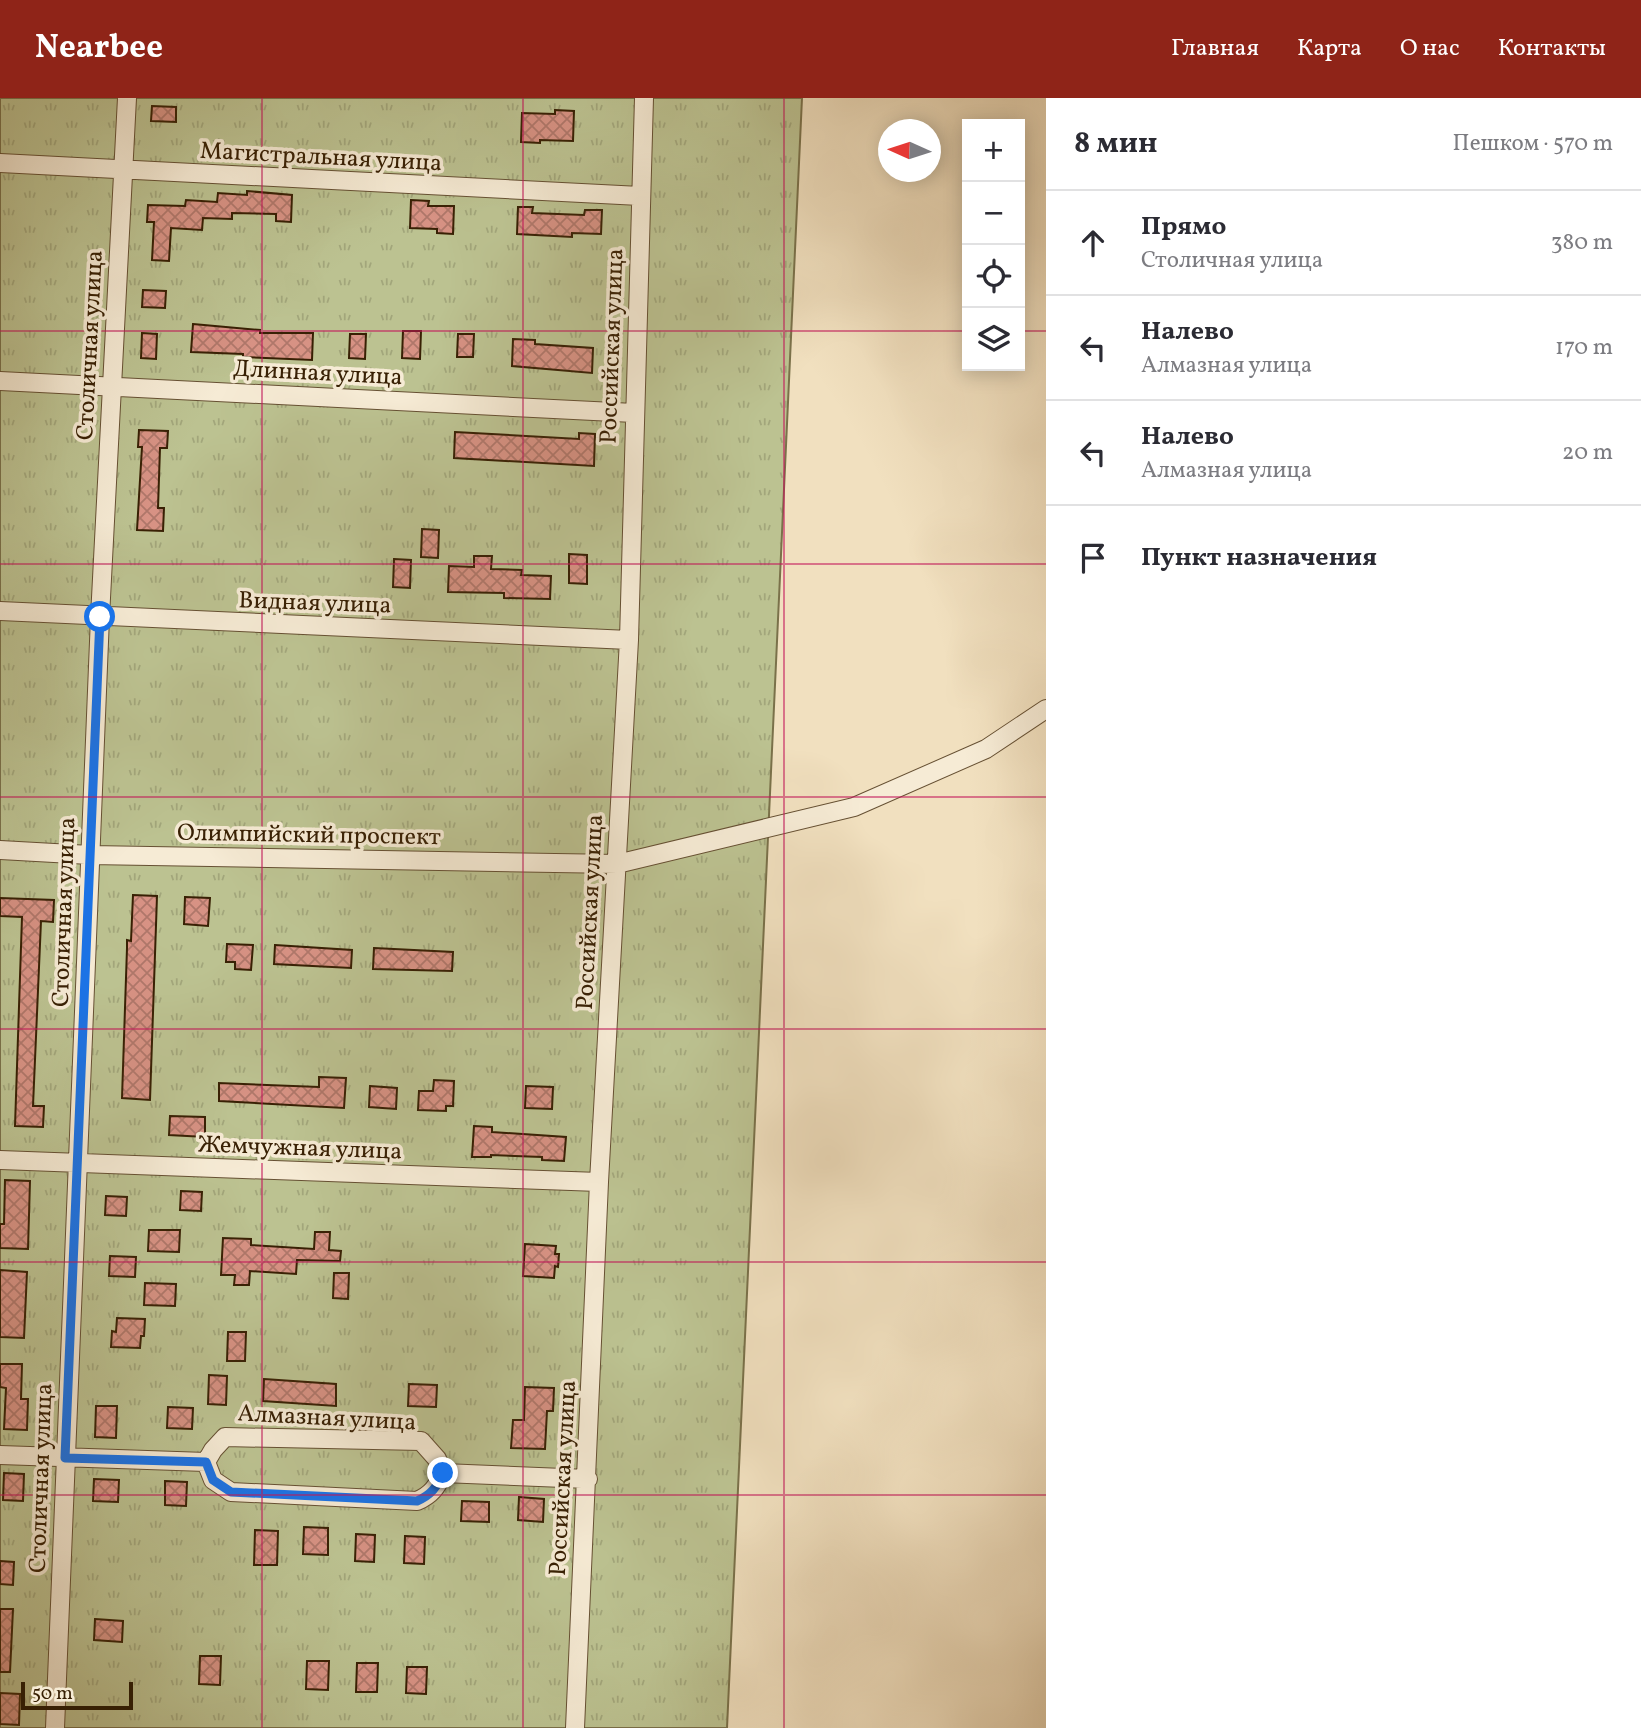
<!DOCTYPE html>
<html lang="ru">
<meta charset="utf-8">
<style>
:root{--surface:#fff;--page:#f2f2f3;--text:#2b2b33;--muted:#7c7c81;--line:#e1e1e2;--accent:#8f2418}
body{margin:0;font-family:Vollkorn,serif;background:var(--page);color:var(--text)}
.controls{position:absolute;right:21px;top:21px;display:grid;overflow:hidden;border-radius:0px;box-shadow:0 4px 18px #0003}
.controls button{width:63px;height:63px;display:grid;place-items:center;padding:0;border:0;border-bottom:2px solid var(--line);background:var(--surface);color:var(--text);font:35px sans-serif}
.compass{position:absolute;left:878px;top:21px;width:63px;height:63px;border-radius:50%;background:var(--surface);box-shadow:0 4px 18px #0003;rotate:273deg}
.scale{position:absolute;left:21px;bottom:18px;width:112px;box-sizing:border-box;padding-left:7px;border:4px solid #382004;border-top:0;font-size:19px;line-height:24px;white-space:nowrap;color:#382004;-webkit-text-stroke:5px #f6ebd5;paint-order:stroke}
.stop{position:absolute;width:21px;height:21px;margin:-16px;border:5px solid #1a73e8;border-radius:50%;background:#fff}
.stop.end{background:#1a73e8;border-color:#fff;box-shadow:0 2px 7px #0008}
.list{margin:0;padding:0;list-style:none}
h2{display:flex;justify-content:space-between;align-items:center;height:91px;margin:0;padding:0 28px;font-size:30px}
h2 small{font-size:23px;font-weight:400;color:var(--muted)}
.list li{display:grid;grid-template-columns:46px 1fr auto;gap:21px;align-items:center;box-sizing:border-box;height:105px;padding:0 28px;border-top:2px solid var(--line)}
.list b{display:block;font-size:26px;white-space:nowrap}
.list p{margin:0;font-size:23px;white-space:nowrap;color:var(--muted)}
.list em{font-size:23px;font-style:normal;color:var(--muted)}
.icon{flex:none;width:38px;height:38px;fill:none;stroke:currentColor;stroke-width:2;stroke-linecap:round;stroke-linejoin:round}
.map{position:relative;flex:none;width:1046px;height:1630px;overflow:hidden}
header{display:flex;align-items:center;gap:42px;box-sizing:border-box;height:98px;padding:0 35px;background:var(--accent);color:#fff}
header strong{font-size:33px}
nav{display:flex;gap:38px;margin-inline-start:auto;font-size:24px}
main{display:flex}
aside{flex:1;background:var(--surface)}
.map>svg:first-child{display:block}
.grass{fill:url(#grass-tufts);stroke:#7a714a;stroke-width:2}
.building{fill:url(#building-cross-hatch);stroke:#382004;stroke-width:2}
.lines{fill:none;stroke-linecap:round;stroke-linejoin:round}
.street-casing{stroke:#665033;stroke-width:20}
.street{stroke:#f6ebd5;stroke-width:18}
.route{stroke:#1a73e8;stroke-width:9}
.grid{fill:none;stroke:#c2185b;stroke-width:2;stroke-opacity:0.55}
.labels{text-anchor:middle;stroke-width:7;stroke-linejoin:round;paint-order:stroke}
.street-label{font-size:24px;fill:#382004;stroke:#f6ebd5}
</style>
<header>
<strong>Nearbee</strong>
<nav><a>Главная</a><a>Карта</a><a>О нас</a><a>Контакты</a></nav>
</header>
<main>
<div class="map">
<svg width="1046" height="1630" viewBox="0 0 1046 1630">
<defs>
<pattern id="grass-tufts" width="24" height="20" patternUnits="userSpaceOnUse" patternTransform="scale(1.75)"><rect width="24" height="20" fill="#bcc291"/><path d="M3 7l-1-3M5 7V3M7 7l1-3M15 17l-1-3M17 17v-4M19 17l1-3" fill="none" stroke="#a2a67b"/></pattern>
<pattern id="building-cross-hatch" width="8" height="8" patternUnits="userSpaceOnUse" patternTransform="scale(1.75)"><rect width="8" height="8" fill="#d79284"/><path d="M0 0l8 8M0 8l8-8" fill="none" stroke="#af776a"/></pattern>
</defs>
<rect width="100%" height="100%" fill="#f1e0bf"/>
<filter id="stains"><feTurbulence type="fractalNoise" baseFrequency=".00286" numOctaves="4"/><feColorMatrix values="0 0 0 0 .2 0 0 0 0 .09 0 0 0 0 .02 0 0 0 .5 -.17"/></filter>
<radialGradient id="worn" r=".72"><stop offset=".6" stop-color="#630" stop-opacity="0"/><stop offset="1" stop-color="#630" stop-opacity=".3"/></radialGradient>
<!-- grass -->
<path class="grass" d="M0,0H802L727,1630H0Z"/>
<!-- building -->
<path class="building" d="M152,8L176,9V24L151,23Z
M555,12L574,13L573,43L540,42V45L521,44L522,15L555,16Z
M247,93L292,97L291,124L276,123V116L232,115V121L203,120L202,132L171,130L169,163L152,162L154,124H147L148,107L185,108L186,102L217,104L218,95L247,97Z
M411,102L429,103L428,108H454L453,136L437,135V131L410,130Z
M518,109H533L532,115L584,117L585,112H602L601,136L572,135V139L517,136Z
M143,192L166,193L165,210L142,209Z
M193,226L260,232V235H313L312,262L243,259V256L191,254Z
M403,233H421L420,261L402,260Z
M142,235L157,236L156,261L141,260Z
M350,236H366L365,261L349,260Z
M458,236H474L473,259H457Z
M513,241L535,242V246L593,250L592,275L512,268Z
M139,332L168,333L167,350H160L158,410H164L163,433L137,432L142,349H138Z
M455,334L579,341V335L595,336L594,368L454,360Z
M422,431L439,432L438,460L421,459Z
M569,456L587,457V486L569,485Z
M474,458H492L491,471L522,472L521,477L551,478L550,501L504,500V495L448,494L449,468L474,469Z
M394,461L411,462L410,490L393,489Z
M133,797L157,798L150,1002L122,1000L127,850V842L131,843Z
M185,799L210,800L208,828L184,826Z
M0,800L54,802L53,824L41,823L33,1008H44L43,1029L15,1028L22,819L0,818Z
M227,846L253,847L251,872L235,871V864H226Z
M275,847L352,852L351,870L274,866Z
M374,850L453,854L452,873L373,871Z
M319,979L346,980L344,1010L219,1003V985L319,989Z
M434,982L454,983L453,1008H446V1013L418,1012L419,993H433Z
M370,988L397,990L396,1011L369,1009Z
M526,988L553,989L552,1011L525,1010Z
M170,1018L205,1019V1039L169,1037Z
M474,1028L492,1029V1034L566,1039L564,1063L542,1062V1059L491,1057V1059H472Z
M5,1082L30,1083L28,1151L0,1150V1126H4Z
M181,1093L202,1094L201,1113L180,1112Z
M106,1098L127,1099L126,1118L105,1117Z
M149,1132H180L179,1154L148,1153Z
M315,1134H330L329,1152L341,1153L340,1163L297,1162L296,1176L250,1173L249,1187H234L235,1177H221L223,1140L251,1141V1147L314,1151Z
M525,1146L556,1148L555,1156H559L558,1169L555,1168L554,1180L523,1178Z
M110,1158L136,1159L135,1179L109,1178Z
M0,1172L27,1174L24,1240L0,1239Z
M334,1175H349L348,1201L333,1200Z
M145,1185L176,1186L175,1208L144,1207Z
M117,1220L145,1221L144,1238H141L140,1250L111,1249L112,1233L116,1234Z
M228,1234H246L245,1263H227Z
M0,1266H22L21,1301H28L27,1332L4,1331L6,1290L0,1289Z
M209,1277L227,1278L226,1307L208,1306Z
M264,1281L336,1286V1308L263,1303Z
M409,1286L437,1287L436,1309L408,1308Z
M525,1289L554,1290L553,1313H547L545,1351L511,1350L513,1322H524Z
M96,1308H117L116,1340L95,1339Z
M168,1309L193,1310L192,1331L167,1330Z
M4,1375L24,1376L23,1403L3,1402Z
M94,1381L119,1382L118,1404L93,1403Z
M165,1383L187,1384L186,1408L165,1407Z
M519,1399L544,1401L543,1424L518,1422Z
M462,1403L489,1404V1424L461,1423Z
M304,1429L328,1430V1457L303,1456Z
M255,1432L278,1433L277,1467H254Z
M356,1436L375,1437L374,1464L355,1463Z
M405,1438L425,1439L424,1466L404,1465Z
M0,1463L14,1464L13,1487L0,1486Z
M0,1511H13L10,1574H0Z
M95,1521L123,1523L122,1544L94,1542Z
M200,1558H221L220,1587L199,1586Z
M307,1563H329L328,1592L306,1591Z
M357,1565H378L377,1594H356Z
M407,1569H427L426,1596L406,1595Z
M0,1595L20,1596L19,1627L0,1626Z"/>
<g class="lines">
<defs>
<path id="street" d="M0,65L640,98
M0,283L634,315
M0,513L629,542
M0,752L90,757L617,766L854,709L986,651L1046,611
M0,1062L599,1084
M0,1357L206,1364L213,1352L225,1339L421,1343L437,1361L443,1375L588,1381
M206,1364L213,1382L231,1394L417,1403C431,1397 437,1389 443,1375
M55,1630L100,519L127,0
M575,1630L599,1084L629,542L644,0"/>
</defs>
<!-- street casing -->
<use href="#street" class="street-casing"/>
<!-- street -->
<use href="#street" class="street"/>
</g>
<g class="lines">
<!-- route -->
<path class="route" d="M100,519L65,1360L206,1364L213,1382L231,1394L417,1403C431,1397 437,1389 443,1375"/>
</g>
<!-- grid -->
<path class="grid" d="M262,0V1630M523,0V1630M784,0V1630M0,233H967M1020,233H1046M0,466H1046M0,699H1046M0,931H1046M0,1164H1046M0,1397H1046"/>
<g class="labels">
<!-- street labels -->
<g class="street-label">
<text transform="translate(321 58) rotate(3)" y="8">Магистральная улица</text>
<text transform="translate(89 247) rotate(-87)" y="8">Столичная улица</text>
<text transform="translate(611 248) rotate(-88)" y="8">Российская улица</text>
<text transform="translate(318 274) rotate(3)" y="8">Длинная улица</text>
<text transform="translate(315 504) rotate(2)" y="8">Видная улица</text>
<text transform="translate(309 736) rotate(1)" y="8">Олимпийский проспект</text>
<text transform="translate(63 814) rotate(-88)" y="8">Столичная улица</text>
<text transform="translate(589 814) rotate(-87)" y="8">Российская улица</text>
<text transform="translate(300 1049) rotate(2)" y="8">Жемчужная улица</text>
<text transform="translate(327 1319) rotate(3)" y="8">Алмазная улица</text>
<text transform="translate(40 1380) rotate(-88)" y="8">Столичная улица</text>
<text transform="translate(562 1380) rotate(-87)" y="8">Российская улица</text>
</g>
</g>
<rect width="100%" height="100%" filter="url(#stains)"/>
<rect width="100%" height="100%" fill="url(#worn)"/>
</svg>
<div class="controls">
<button>+</button>
<button>−</button>
<button><svg class="icon" aria-label="locate" viewBox="0 0 24 24"><circle cx="12" cy="12" r="6"/><path d="M12 2v4M12 18v4M2 12h4M18 12h4"/></svg></button>
<button><svg class="icon" aria-label="layers" viewBox="0 0 24 24"><path d="M12 4l9 5-9 5-9-5zM3 14l9 5 9-5"/></svg></button>
</div>
<svg class="compass" viewBox="-18 -18 36 36"><path d="M0-13l5 13h-10z" fill="#e53935"/><path d="M0 13l5-13h-10z" fill="#7c7c81"/></svg>
<div class="scale">50 m</div>
<div class="stop" style="left:100px;top:519px"></div>
<div class="stop end" style="left:443px;top:1375px"></div>
</div>
<aside>
<h2>8 мин<small>Пешком · 570 m</small></h2>
<ul class="list">
<li><svg class="icon" aria-label="ahead" viewBox="0 0 24 24"><path d="M12 20V5M6 11l6-6 6 6"/></svg><div><b>Прямо</b><p>Столичная улица</p></div><em>380 m</em></li>
<li><svg class="icon" aria-label="left" viewBox="0 0 24 24"><path d="M17 20v-9H6M10 6l-5 5 5 5"/></svg><div><b>Налево</b><p>Алмазная улица</p></div><em>170 m</em></li>
<li><svg class="icon" aria-label="left" viewBox="0 0 24 24"><path d="M17 20v-9H6M10 6l-5 5 5 5"/></svg><div><b>Налево</b><p>Алмазная улица</p></div><em>20 m</em></li>
<li><svg class="icon" aria-label="arrive" viewBox="0 0 24 24"><path d="M6 21V4h12l-3 4 3 4H6"/></svg><div><b>Пункт назначения</b></div></li>
</ul>
</aside>
</main>
